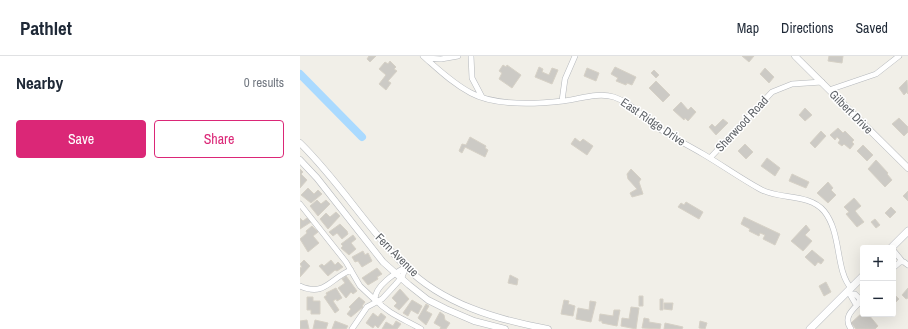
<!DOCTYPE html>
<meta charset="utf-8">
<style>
:root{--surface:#fff;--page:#f2f2f3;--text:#1f2937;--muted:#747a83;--line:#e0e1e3;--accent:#db2777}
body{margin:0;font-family:"Archivo Narrow",sans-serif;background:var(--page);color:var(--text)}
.controls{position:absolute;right:12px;bottom:12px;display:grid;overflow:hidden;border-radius:4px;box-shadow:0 4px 16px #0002}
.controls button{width:36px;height:36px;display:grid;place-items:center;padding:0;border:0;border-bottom:1px solid var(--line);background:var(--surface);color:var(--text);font:20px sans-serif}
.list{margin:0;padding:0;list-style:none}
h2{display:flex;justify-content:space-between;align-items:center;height:52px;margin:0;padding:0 16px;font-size:17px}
h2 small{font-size:13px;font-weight:400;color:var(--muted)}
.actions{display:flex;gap:8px;padding:12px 16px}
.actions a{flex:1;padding:9px 0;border:1px solid var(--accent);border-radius:4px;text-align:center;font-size:14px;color:var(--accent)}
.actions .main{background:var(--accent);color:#fff}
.map{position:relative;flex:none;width:608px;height:273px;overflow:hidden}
header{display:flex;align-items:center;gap:24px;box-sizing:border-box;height:56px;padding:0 20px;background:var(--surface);border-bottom:1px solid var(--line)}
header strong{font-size:19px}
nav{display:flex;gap:22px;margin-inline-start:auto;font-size:14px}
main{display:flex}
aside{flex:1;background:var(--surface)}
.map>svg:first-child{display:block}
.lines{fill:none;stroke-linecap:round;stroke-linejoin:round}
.river{stroke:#aadaff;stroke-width:8}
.building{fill:#cccac5;stroke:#d6d1c6}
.minor-casing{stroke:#b5b8bc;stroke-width:6}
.tertiary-casing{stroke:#b5b8bc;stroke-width:7}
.secondary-casing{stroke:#b6babf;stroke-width:8}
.minor{stroke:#fff;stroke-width:5}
.tertiary{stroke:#fff;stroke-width:6}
.secondary{stroke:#fff;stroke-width:7}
.labels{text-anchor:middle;stroke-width:3;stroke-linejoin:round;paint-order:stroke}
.street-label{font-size:12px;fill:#5f6368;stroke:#fff}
</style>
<header>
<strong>Pathlet</strong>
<nav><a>Map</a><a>Directions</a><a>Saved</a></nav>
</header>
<main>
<aside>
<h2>Nearby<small>0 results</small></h2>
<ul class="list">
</ul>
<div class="actions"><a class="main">Save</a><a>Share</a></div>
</aside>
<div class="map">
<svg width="608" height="273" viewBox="0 0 608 273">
<rect width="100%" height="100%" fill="#f1efe8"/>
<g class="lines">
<!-- river -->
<path class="river" d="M0,18L62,81"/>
</g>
<!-- building -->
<path class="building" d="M69,0H76L70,6L67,3Z
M442,0H454L449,6Z
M529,0H543L542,7L528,5Z
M90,5L96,11L94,13L97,15L88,25L91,27L86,34L79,28L86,19L79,13L85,6L88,8Z
M203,9L206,11L207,9L221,19L212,32L199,23L202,17L199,15Z
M239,11L243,13L242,16L249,19L252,12L258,14L252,28L235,21Z
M315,11L336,21L332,29L327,27L326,29L316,25L318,22L311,18Z
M287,12L299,17L296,25L284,20Z
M465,12L474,21L469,27L460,18Z
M354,14L359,19L356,22L351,17Z
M607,24L608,38L607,36L604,39L599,32Z
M356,25L370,39L363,46L349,32Z
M381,46L388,54L391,51L396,56L388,65L385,62L384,64L373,54Z
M505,52L512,59L505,65L499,59Z
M599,62L608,71V76L604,80L592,68Z
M423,63L428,67L416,79L409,71L412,68L415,71Z
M538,72L543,77L545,75L554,84L552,86L554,88L550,93L544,88L542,90L538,87L540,84L537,81L535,84L530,79Z
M521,75L526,80L515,92L510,87Z
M170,81L186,90L185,92L188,94L185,101L165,91L162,97L159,95L162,88L166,89Z
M275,82L280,86L283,83L293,90L287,99L271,88Z
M445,88L453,96L446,103L438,95Z
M563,89L573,99L567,105L557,95Z
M467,102L480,112L475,120L461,110Z
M576,104L588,117L587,118L592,124L585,131L568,113Z
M0,113L3,116L1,118L7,124L0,132Z
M331,113L341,123L339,126L343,138L332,141L330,137L337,133L328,123L327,118Z
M492,118L509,126L506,132L489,125Z
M528,126L533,132L531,134L536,139L528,147L517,137Z
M8,132L14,138L18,134L22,138L11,147L1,139Z
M608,135V145L603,140Z
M554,142L561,150L555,155L564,166L557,171L546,158L549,156L544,151Z
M17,144L21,148L26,144L30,148L18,160L10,150Z
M386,146L403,156L399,163L378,151L381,147L384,149Z
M591,151L596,156L590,162L585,157Z
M36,156L40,160L28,173L20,163L26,157L30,161Z
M444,161L480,178L475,189L463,183L465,179L460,177L459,180L449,175L450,173L441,168Z
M0,162L3,165L7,162L11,166L0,173Z
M575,163L580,169L576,172L571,166Z
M40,168L47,175L48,178L42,183L37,177L33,180L29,176Z
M506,169L510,174L505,179L512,185L503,195L491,185Z
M12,170L18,176L13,180L19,187L8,196L0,183L7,177L6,175Z
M53,179L56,183L51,187L56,193L49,199L41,192L43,190L41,188Z
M512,194L524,204L521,208L518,206L515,210L505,201Z
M63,195L65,199L68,197L72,205L62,211L58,205L55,206L52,201Z
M4,204L10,210L0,221V212L2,211L0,208Z
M31,204L35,209L38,206L43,211L37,215L35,214L28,220L19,210L22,208L24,210Z
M77,212L82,218L77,221L78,223L68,229L62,222Z
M210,219L218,223L217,229L208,227Z
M46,220L57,235L53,238L51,236L46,242L38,232L45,227L42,223Z
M526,226L531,236L524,240L519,230Z
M36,232L42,242L37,245L36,243L33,245L39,254L35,257L24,241L27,239L26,237Z
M608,232V242L606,243L602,239Z
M100,233L109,243L99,254L94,250L97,247L92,242Z
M593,237L599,243L593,249Z
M339,240H343V250H339Z
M7,241H13V245H20V258H11V254H7Z
M59,241L65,246L62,250L63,251L51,261L47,258L51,253L49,251Z
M360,243H363V254H360Z
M112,244L122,250L118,258L111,254L108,260L103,257Z
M264,244L269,245L268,248L275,250L273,260L261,258Z
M290,245L296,246L291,266L276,263L278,252L289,254Z
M364,247H373L372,254L364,253Z
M126,248L129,250L126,255L132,258L126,269L118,262Z
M331,251L339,252L336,273L321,270L322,262L329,263Z
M314,254H320L317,270L302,267V265H299L300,258L313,260Z
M140,256L144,259L145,264L150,267L146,273H140L141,271L134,267Z
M563,256V258H568L578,270L575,273H556L551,267Z
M73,257L78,261L81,257L86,261L78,272L75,269L73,272L66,267Z
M344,262L349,263V266L361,268L360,273L342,272Z
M7,264L9,273H0V265Z
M15,264L28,267L26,273H13Z
M35,265L48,270L46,273H32Z
M96,265L101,268L97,273H82L86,266L93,270Z
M400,265L407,267L405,273L399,272Z
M365,267L383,271L382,273H364Z"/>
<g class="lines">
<defs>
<path id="minor" d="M123,0C138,13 152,27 171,37C195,50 236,48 263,45C280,43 298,36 314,41C332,47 343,62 358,72C373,82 388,89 403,98C422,109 440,122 460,133C479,144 509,137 524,155C542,177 535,214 551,232
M171,0L172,22L182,41
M126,2L141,3L158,0
M529,34L576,18L599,0
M262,45L265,23L275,0
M410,102L472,36L492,28L522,26
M0,148L46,206L60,230L76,245
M593,194L602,205
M106,211C95,217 75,230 75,243C88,258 104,263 121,273
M593,212L600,206H604L608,209
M0,230C25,241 29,223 51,214
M548,235L555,247H560L559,242L555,238H551
M52,273L67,251L82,243L95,229L102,221L106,211
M551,273C542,260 554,253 563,243"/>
<path id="tertiary" d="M495,0L608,112
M0,87C39,125 67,172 105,210C142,248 198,264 248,273
M0,104L17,122L83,206L109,229L128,244L146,253L174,265L205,273"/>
<path id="secondary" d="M591,192L608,175
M510,273L563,220"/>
</defs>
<!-- minor casing -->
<use href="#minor" class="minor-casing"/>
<!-- tertiary casing -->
<use href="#tertiary" class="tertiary-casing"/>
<!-- secondary casing -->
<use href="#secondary" class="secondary-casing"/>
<!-- minor -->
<use href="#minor" class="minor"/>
<!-- tertiary -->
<use href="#tertiary" class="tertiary"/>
<!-- secondary -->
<use href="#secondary" class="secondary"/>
</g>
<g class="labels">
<!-- street labels -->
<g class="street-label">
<text transform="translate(551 56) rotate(45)" y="4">Gilbert Drive</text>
<text transform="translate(353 66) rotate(34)" y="4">East Ridge Drive</text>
<text transform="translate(442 68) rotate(-47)" y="4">Sherwood Road</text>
<text transform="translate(97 199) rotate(45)" y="4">Fern Avenue</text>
</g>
</g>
</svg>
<div class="controls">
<button>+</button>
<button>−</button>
</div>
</div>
</main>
